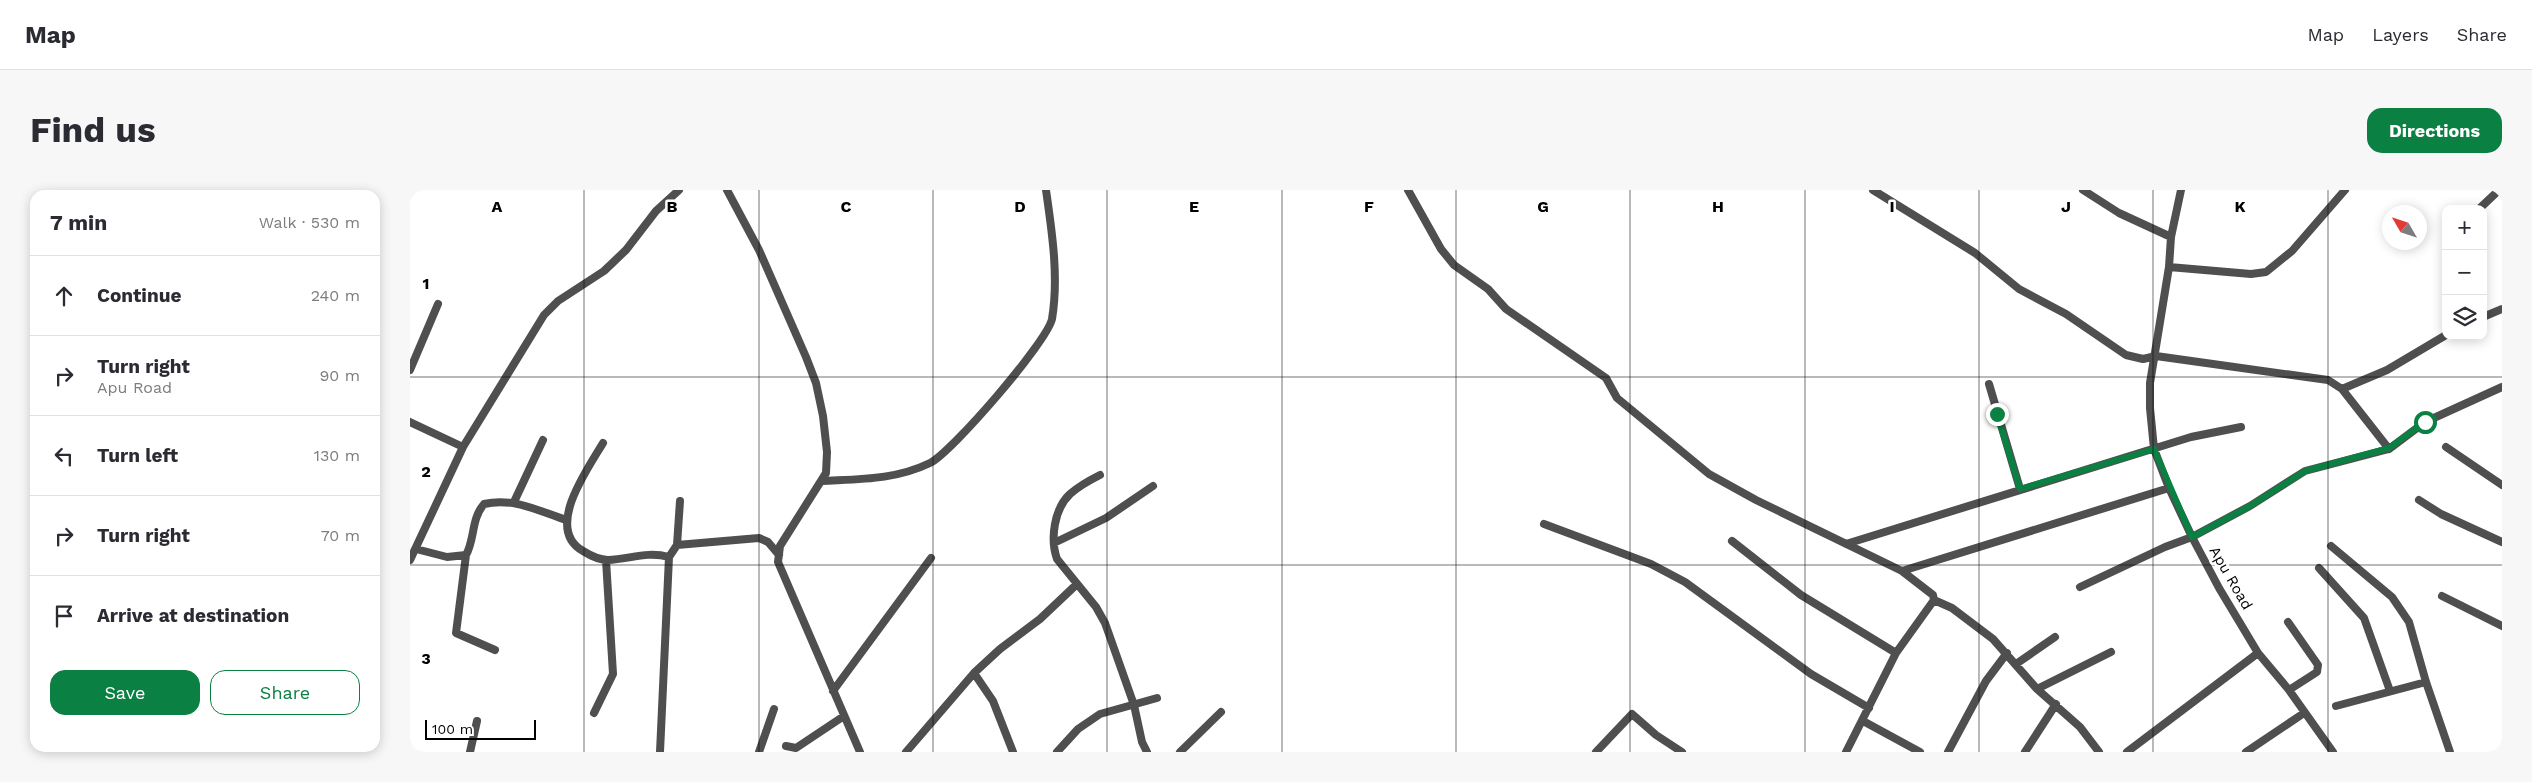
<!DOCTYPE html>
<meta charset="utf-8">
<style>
:root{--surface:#fff;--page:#f7f7f7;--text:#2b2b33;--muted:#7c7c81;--line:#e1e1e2;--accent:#0b8043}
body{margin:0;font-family:"Work Sans",sans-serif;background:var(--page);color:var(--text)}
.controls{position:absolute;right:15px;top:15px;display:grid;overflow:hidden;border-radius:10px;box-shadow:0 2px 12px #0003}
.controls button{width:45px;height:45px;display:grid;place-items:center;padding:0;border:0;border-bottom:1px solid var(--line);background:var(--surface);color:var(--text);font:25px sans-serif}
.compass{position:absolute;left:1972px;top:15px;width:45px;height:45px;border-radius:50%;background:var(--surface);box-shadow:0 2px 12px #0003;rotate:309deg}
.scale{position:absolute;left:15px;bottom:12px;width:111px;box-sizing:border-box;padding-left:5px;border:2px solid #000;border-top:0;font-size:14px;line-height:18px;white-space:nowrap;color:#000;-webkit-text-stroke:4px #fff;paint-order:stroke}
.stop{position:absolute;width:15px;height:15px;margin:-11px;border:4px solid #0b8043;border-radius:50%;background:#fff}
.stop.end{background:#0b8043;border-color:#fff;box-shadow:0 1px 5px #0008}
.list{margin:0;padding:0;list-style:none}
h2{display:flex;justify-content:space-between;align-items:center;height:65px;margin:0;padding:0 20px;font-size:21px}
h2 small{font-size:16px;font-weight:400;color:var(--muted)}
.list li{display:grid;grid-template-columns:32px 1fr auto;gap:15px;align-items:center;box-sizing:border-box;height:80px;padding:0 20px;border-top:1px solid var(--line)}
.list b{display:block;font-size:19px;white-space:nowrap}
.list p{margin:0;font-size:16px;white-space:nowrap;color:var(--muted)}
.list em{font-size:16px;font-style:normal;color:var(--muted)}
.actions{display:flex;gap:10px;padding:15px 20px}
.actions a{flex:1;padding:11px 0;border:1px solid var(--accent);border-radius:15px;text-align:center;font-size:18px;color:var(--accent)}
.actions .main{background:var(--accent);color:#fff}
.icon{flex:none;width:28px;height:28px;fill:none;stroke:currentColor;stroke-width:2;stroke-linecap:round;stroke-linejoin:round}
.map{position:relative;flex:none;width:2092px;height:562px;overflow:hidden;border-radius:15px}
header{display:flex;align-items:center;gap:30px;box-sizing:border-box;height:70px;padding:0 25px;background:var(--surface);border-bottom:1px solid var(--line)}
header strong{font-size:24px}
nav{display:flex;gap:28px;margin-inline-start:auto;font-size:18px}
.intro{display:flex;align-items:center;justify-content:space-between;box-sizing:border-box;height:120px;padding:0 30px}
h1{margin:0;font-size:35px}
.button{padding:12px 22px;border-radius:15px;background:var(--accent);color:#fff;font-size:18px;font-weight:700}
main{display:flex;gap:30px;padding:0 30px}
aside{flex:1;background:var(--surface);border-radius:15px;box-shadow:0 2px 12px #0003}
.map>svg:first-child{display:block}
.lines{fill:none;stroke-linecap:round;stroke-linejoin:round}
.street{stroke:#4f4f4f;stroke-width:8}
.route{stroke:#0b8043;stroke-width:6}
.grid{fill:none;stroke:#000;stroke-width:1;stroke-opacity:0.55}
.labels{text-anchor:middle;stroke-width:5;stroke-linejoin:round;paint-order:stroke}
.street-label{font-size:15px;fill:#000;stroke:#fff}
.grid-label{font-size:16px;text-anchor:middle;font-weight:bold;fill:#000;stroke:#fff;stroke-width:5;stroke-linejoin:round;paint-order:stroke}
</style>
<header>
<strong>Map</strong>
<nav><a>Map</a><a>Layers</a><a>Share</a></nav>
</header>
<div class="intro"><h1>Find us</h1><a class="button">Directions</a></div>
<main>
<aside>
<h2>7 min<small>Walk · 530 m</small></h2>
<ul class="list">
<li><svg class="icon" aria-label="ahead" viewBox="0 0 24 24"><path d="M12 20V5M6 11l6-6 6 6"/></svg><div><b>Continue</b></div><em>240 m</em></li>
<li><svg class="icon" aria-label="right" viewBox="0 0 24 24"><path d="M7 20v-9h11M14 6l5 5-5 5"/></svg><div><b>Turn right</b><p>Apu Road</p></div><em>90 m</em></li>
<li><svg class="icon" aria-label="left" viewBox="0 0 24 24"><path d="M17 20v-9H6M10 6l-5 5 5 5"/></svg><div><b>Turn left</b></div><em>130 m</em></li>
<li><svg class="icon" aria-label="right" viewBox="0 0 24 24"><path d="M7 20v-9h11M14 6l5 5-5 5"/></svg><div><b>Turn right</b></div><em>70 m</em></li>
<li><svg class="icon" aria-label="arrive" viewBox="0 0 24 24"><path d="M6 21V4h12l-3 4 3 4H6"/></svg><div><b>Arrive at destination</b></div></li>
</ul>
<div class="actions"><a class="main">Save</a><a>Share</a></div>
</aside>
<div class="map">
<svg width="2092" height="562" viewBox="0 0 2092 562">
<rect width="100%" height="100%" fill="#fff"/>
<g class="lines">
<!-- street -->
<path class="street" d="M317,0L349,60L396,167L406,193L413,226L417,262L416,283L370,356L368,372L450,562
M998,0L1031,59L1044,75L1078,99L1096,119L1196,188L1207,208L1299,284L1346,310L1492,381L1523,405L1524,410L1486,463L1436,562
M1463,0L1565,63L1609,99L1656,124L1716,165L1733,169L1746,166L1918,190L1932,199L1979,259
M1673,0L1709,23L1761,47
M1771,0L1761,47L1759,77L1740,193V218L1744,259L1759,298L1782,347L1809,398L1848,463L1879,500L1923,562
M2069,19L2089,0
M1759,77L1841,84L1856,82L1882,61L1935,0
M2073,127L2092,119
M0,180L28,114
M1579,194L1610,299
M1932,199L1977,180L2036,145
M0,232L53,257
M193,253C177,280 134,339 173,361C181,366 189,370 198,370C220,369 237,361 259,367
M2036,257L2092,295
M690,285C680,290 669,296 660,304C644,319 640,349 647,369L686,417L695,433L724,515L732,552L737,562
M412,291C449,289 485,290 520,273C542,262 637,152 642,129C649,87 642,42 636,0
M2009,310L2031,324L2092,352
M104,312L133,250
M1134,334L1241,374L1275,392L1401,484L1459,518
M1322,351L1391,405L1486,463
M644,353L696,328L743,296
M1436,354L1781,247L1831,237
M267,355L349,348L358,352L369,365
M1921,356L1982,407L1999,432L2016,492L2040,562
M6,359L37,367L56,365C65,349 61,329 74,314C103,307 129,321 156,330
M56,365L46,443L85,460
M0,370L53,257L134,125L148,111L194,81L216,60L246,21L269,0
M1909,378L1954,428L1980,501
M1492,381L1759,298
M1670,397L1755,357L1782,347L1840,316L1895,281L1979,259L2015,232L2092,197
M2032,406L2092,436
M1524,410L1542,418L1583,449L1627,499L1670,537L1689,562
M1878,432L1908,475L1907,482L1879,500
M1606,474L1645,447
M564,483L583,511L603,562
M1627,499L1701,462
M423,501L521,368
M1926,516L2016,492
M184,523L203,484L196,370
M1453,531L1510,562
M376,556L386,558L434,526
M60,562L67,531
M250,562L259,367L267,355L270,311
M349,562L364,519
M496,562L564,483L590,459L630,429L667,394
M647,562L668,539L690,524L747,508
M770,562L811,522
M1186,562L1222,524L1246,545L1272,562
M1538,562L1576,491L1597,463
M1615,562L1646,514
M1717,562L1848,463
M1836,562L1894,523"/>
</g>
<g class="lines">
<!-- route -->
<path class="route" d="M1587,224L1610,299L1744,259L1782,347L1840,316L1895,281L1979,258L2015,232"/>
</g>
<!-- grid -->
<path class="grid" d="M174,0V562M349,0V562M523,0V562M697,0V562M872,0V562M1046,0V562M1220,0V562M1395,0V562M1569,0V562M1743,0V562M1918,0V562M0,187H2092M0,375H2092"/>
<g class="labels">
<!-- street labels -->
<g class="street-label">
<text transform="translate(1821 388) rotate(60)" y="5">Apu Road</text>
</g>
</g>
<g class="grid-label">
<text x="87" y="22">A</text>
<text x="262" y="22">B</text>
<text x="436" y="22">C</text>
<text x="610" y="22">D</text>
<text x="784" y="22">E</text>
<text x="959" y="22">F</text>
<text x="1133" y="22">G</text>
<text x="1308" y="22">H</text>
<text x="1482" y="22">I</text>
<text x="1656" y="22">J</text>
<text x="1830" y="22">K</text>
<text x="16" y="99">1</text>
<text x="16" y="287">2</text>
<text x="16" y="474">3</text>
</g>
</svg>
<div class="controls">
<button>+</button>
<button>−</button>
<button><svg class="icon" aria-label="layers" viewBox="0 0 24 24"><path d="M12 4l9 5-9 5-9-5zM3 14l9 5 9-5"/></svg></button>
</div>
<svg class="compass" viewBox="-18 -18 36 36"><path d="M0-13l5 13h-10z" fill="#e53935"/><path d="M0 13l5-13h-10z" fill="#7c7c81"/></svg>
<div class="scale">100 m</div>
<div class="stop" style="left:2015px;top:232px"></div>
<div class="stop end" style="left:1587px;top:224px"></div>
</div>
</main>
